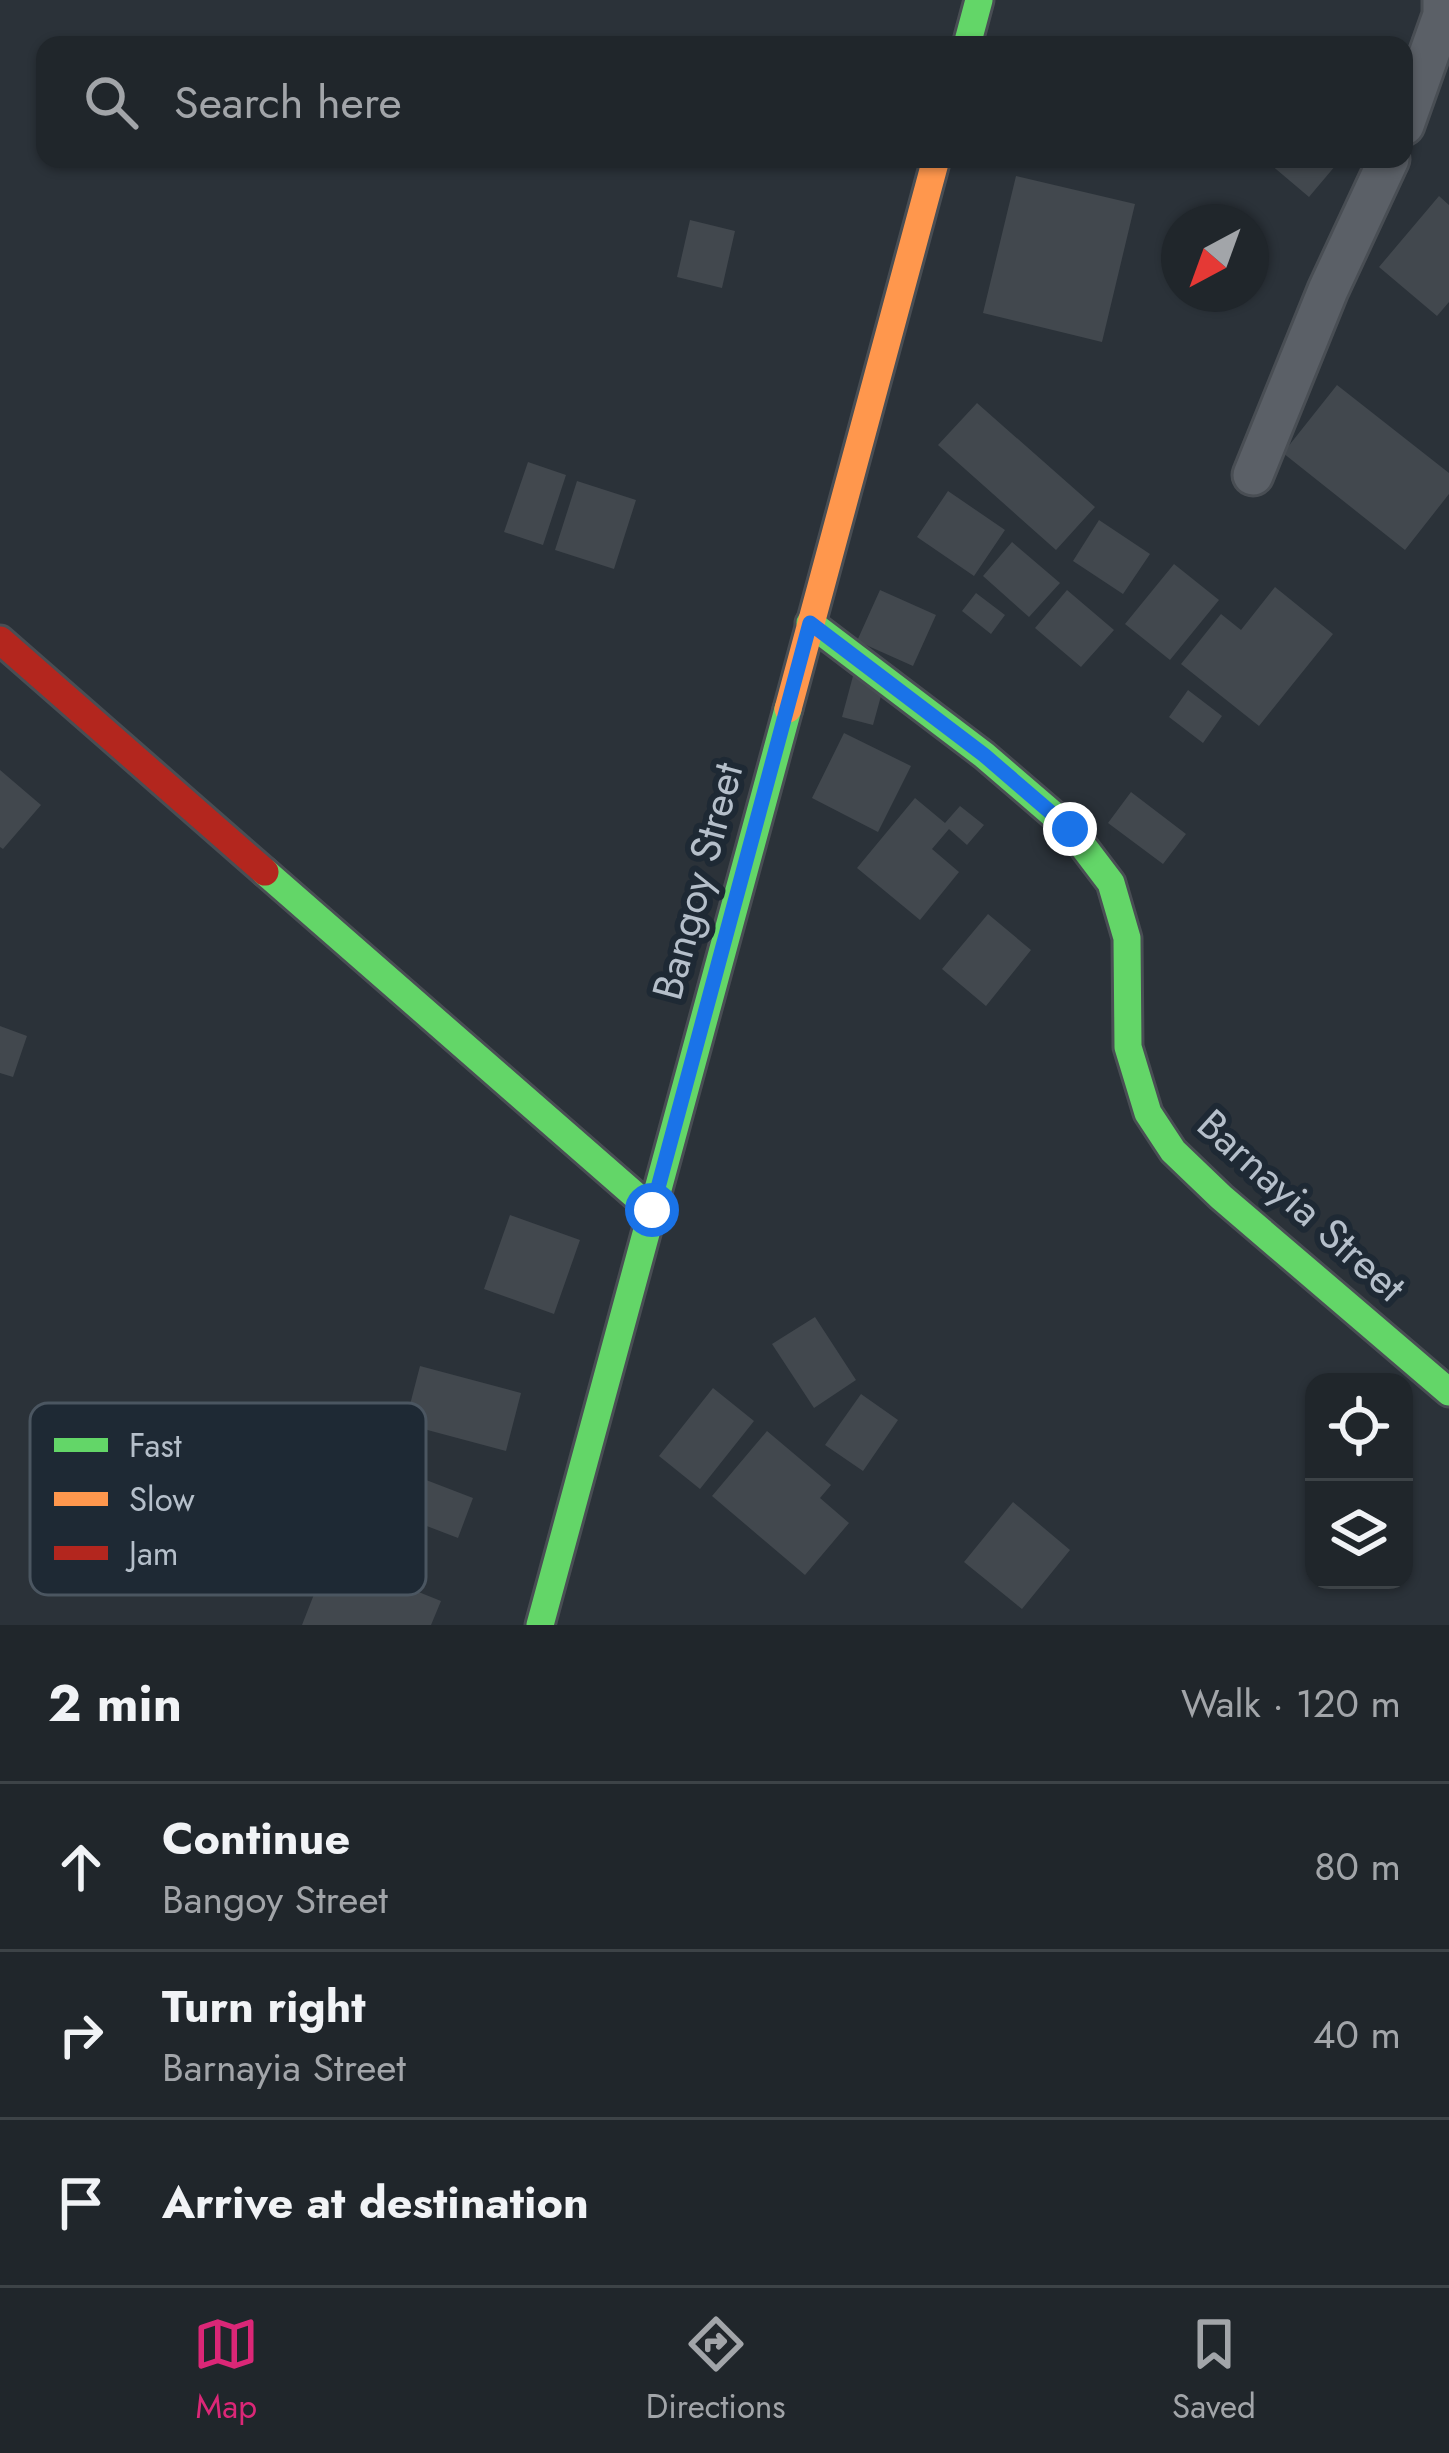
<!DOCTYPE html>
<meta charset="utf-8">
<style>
:root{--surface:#20262b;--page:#282e33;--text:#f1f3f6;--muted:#a2a5a9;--line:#3d4347;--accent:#db2777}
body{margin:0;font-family:Jost,sans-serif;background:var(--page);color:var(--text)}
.controls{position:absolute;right:36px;bottom:36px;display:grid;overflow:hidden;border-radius:24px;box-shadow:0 3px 9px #0004}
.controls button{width:108px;height:108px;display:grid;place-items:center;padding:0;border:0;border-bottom:3px solid var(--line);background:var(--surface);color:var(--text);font:60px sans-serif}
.compass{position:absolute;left:1161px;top:204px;width:108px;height:108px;border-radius:50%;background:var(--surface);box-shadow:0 3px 9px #0004;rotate:221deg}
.stop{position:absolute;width:36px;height:36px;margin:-27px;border:9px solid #1a73e8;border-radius:50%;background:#fff}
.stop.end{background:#1a73e8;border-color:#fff;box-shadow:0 3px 12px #0008}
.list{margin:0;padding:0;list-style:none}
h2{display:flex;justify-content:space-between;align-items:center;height:156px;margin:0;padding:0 48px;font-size:51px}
h2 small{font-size:39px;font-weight:400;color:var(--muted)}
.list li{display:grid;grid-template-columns:78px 1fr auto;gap:36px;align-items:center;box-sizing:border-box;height:168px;padding:0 48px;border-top:3px solid var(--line)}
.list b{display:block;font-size:45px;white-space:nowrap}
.list p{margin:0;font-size:39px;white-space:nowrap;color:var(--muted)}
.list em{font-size:39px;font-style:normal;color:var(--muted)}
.icon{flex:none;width:66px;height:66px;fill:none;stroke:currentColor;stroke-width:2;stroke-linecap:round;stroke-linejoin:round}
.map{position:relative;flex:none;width:1449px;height:1625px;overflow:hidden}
.search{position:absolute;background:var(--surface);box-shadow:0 3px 9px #0004;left:36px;right:36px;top:36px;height:132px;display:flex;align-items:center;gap:30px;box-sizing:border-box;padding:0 42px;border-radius:24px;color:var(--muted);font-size:45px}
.sheet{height:660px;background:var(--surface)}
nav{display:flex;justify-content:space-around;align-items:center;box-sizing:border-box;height:168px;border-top:3px solid var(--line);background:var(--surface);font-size:33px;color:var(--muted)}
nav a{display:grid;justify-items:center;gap:6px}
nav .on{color:var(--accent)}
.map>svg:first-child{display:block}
.building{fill:#42484e}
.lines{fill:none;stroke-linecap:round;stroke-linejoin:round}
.street-casing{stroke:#494e54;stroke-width:45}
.fast-casing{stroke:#494e54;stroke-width:33}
.slow-casing{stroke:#494e54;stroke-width:33}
.jam-casing{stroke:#494e54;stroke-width:33}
.street{stroke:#5b6067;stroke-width:39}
.fast{stroke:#63d668;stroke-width:27}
.slow{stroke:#ff974d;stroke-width:27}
.jam{stroke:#b3261e;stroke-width:27}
.route{stroke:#1a73e8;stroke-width:15}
.labels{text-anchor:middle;stroke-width:12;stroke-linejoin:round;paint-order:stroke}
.street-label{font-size:42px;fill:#b5bfca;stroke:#1e2934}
.key{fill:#1e2934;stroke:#4b5661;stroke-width:3}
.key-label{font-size:33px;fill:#b5bfca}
</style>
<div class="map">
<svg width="1449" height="1625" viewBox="0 0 1449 1625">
<rect width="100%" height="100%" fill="#2b3239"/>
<!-- building -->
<path class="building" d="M1264,159H1341L1309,197Z
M1016,176L1135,204L1102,342L983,313Z
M1439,196L1449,205V302L1437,316L1379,267Z
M690,220L735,231L722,288L677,277Z
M1337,385L1449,473V494L1405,550L1283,453Z
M977,403L1095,507L1056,550L938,445Z
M528,462L566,475L543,545L504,532Z
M577,481L636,500L614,569L555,550Z
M948,491L1005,530L974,576L917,537Z
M1099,520L1150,554L1123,594L1073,561Z
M1012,542L1060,583L1029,617L983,576Z
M1174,564L1219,600L1170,660L1125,624Z
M1275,587L1333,634L1259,726L1181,664L1221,614L1241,630Z
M880,590L936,615L913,666L857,641Z
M1067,590L1114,630L1081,667L1035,628Z
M976,593L1005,615L991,634L962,611Z
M853,676L884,685L873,725L842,717Z
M1188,690L1222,716L1203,743L1169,717Z
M844,733L911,766L878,832L812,798Z
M0,770L41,805L3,849L0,847Z
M1131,792L1186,834L1163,864L1108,823Z
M915,798L945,823L960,806L984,825L967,845L949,829L932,849L959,872L920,920L857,868Z
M988,914L1031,950L986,1006L942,969Z
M0,1026L27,1036L13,1077L0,1073Z
M510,1215L580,1240L554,1314L484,1289Z
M815,1317L856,1380L814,1408L772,1344Z
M420,1366L521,1393L506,1451L405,1424Z
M713,1388L754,1421L700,1489L659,1456Z
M861,1394L898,1420L863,1471L825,1445Z
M767,1431L831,1485L820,1498L849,1523L805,1575L712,1496Z
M387,1465L473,1498L458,1538L372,1505Z
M1013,1502L1070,1550L1022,1609L964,1562Z
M329,1556L441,1601L431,1625H302Z"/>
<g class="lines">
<defs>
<path id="street" d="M1404,125L1443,15V0
M1253,475L1328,290L1389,159"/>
<path id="fast" d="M967,45L979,0
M810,623L984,755L1070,829L1111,883L1127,938L1128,1047L1148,1113L1173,1151L1221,1197L1449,1392
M265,872L652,1210
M540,1625L788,709"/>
<path id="slow" d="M788,709L936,159"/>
<path id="jam" d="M0,640L265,872"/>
</defs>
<!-- street casing -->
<use href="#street" class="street-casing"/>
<!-- fast casing -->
<use href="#fast" class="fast-casing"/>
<!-- slow casing -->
<use href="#slow" class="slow-casing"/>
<!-- jam casing -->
<use href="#jam" class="jam-casing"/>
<!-- street -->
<use href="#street" class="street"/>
<!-- fast -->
<use href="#fast" class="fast"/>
<!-- slow -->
<use href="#slow" class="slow"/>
<!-- jam -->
<use href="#jam" class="jam"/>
</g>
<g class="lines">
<!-- route -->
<path class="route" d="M652,1210L810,623L984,755L1070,829"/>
</g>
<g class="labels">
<!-- street labels -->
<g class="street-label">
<text transform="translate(697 881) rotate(-75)" y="15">Bangoy Street</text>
<text transform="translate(1302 1205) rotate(42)" y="15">Barnayia Street</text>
</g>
</g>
<!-- legend -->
<rect x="30" y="1403" width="396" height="192" rx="18" class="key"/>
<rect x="54" y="1438" width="54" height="14" fill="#63d668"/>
<rect x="54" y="1492" width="54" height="14" fill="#ff974d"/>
<rect x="54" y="1546" width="54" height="14" fill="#b3261e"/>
<g class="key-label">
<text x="129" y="1457">Fast</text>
<text x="129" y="1511">Slow</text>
<text x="129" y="1565">Jam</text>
</g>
</svg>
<div class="controls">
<button><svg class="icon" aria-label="locate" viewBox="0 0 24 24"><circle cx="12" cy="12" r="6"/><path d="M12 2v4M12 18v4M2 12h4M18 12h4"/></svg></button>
<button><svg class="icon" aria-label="layers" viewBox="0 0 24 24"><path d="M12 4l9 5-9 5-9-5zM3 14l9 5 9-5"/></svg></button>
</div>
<svg class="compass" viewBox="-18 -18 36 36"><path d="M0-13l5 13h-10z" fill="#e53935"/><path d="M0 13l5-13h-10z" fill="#a2a5a9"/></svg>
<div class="stop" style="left:652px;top:1210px"></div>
<div class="stop end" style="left:1070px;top:829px"></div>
<div class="search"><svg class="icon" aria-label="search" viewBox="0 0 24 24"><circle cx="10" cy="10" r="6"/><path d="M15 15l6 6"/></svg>Search here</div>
</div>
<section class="sheet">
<h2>2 min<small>Walk · 120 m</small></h2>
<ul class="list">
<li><svg class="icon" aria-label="ahead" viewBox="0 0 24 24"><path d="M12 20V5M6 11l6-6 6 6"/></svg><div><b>Continue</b><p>Bangoy Street</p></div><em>80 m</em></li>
<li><svg class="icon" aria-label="right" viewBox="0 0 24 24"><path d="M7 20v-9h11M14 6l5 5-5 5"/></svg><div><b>Turn right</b><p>Barnayia Street</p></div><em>40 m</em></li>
<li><svg class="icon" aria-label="arrive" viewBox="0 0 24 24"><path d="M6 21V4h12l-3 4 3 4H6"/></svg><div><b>Arrive at destination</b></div></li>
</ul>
</section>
<nav>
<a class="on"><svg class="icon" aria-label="map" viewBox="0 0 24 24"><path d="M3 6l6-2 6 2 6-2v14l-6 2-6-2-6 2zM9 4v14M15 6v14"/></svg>Map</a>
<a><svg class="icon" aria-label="directions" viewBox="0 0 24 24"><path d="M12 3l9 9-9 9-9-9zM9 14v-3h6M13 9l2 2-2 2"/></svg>Directions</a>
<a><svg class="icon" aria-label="saved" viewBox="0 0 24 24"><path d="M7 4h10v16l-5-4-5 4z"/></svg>Saved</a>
</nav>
